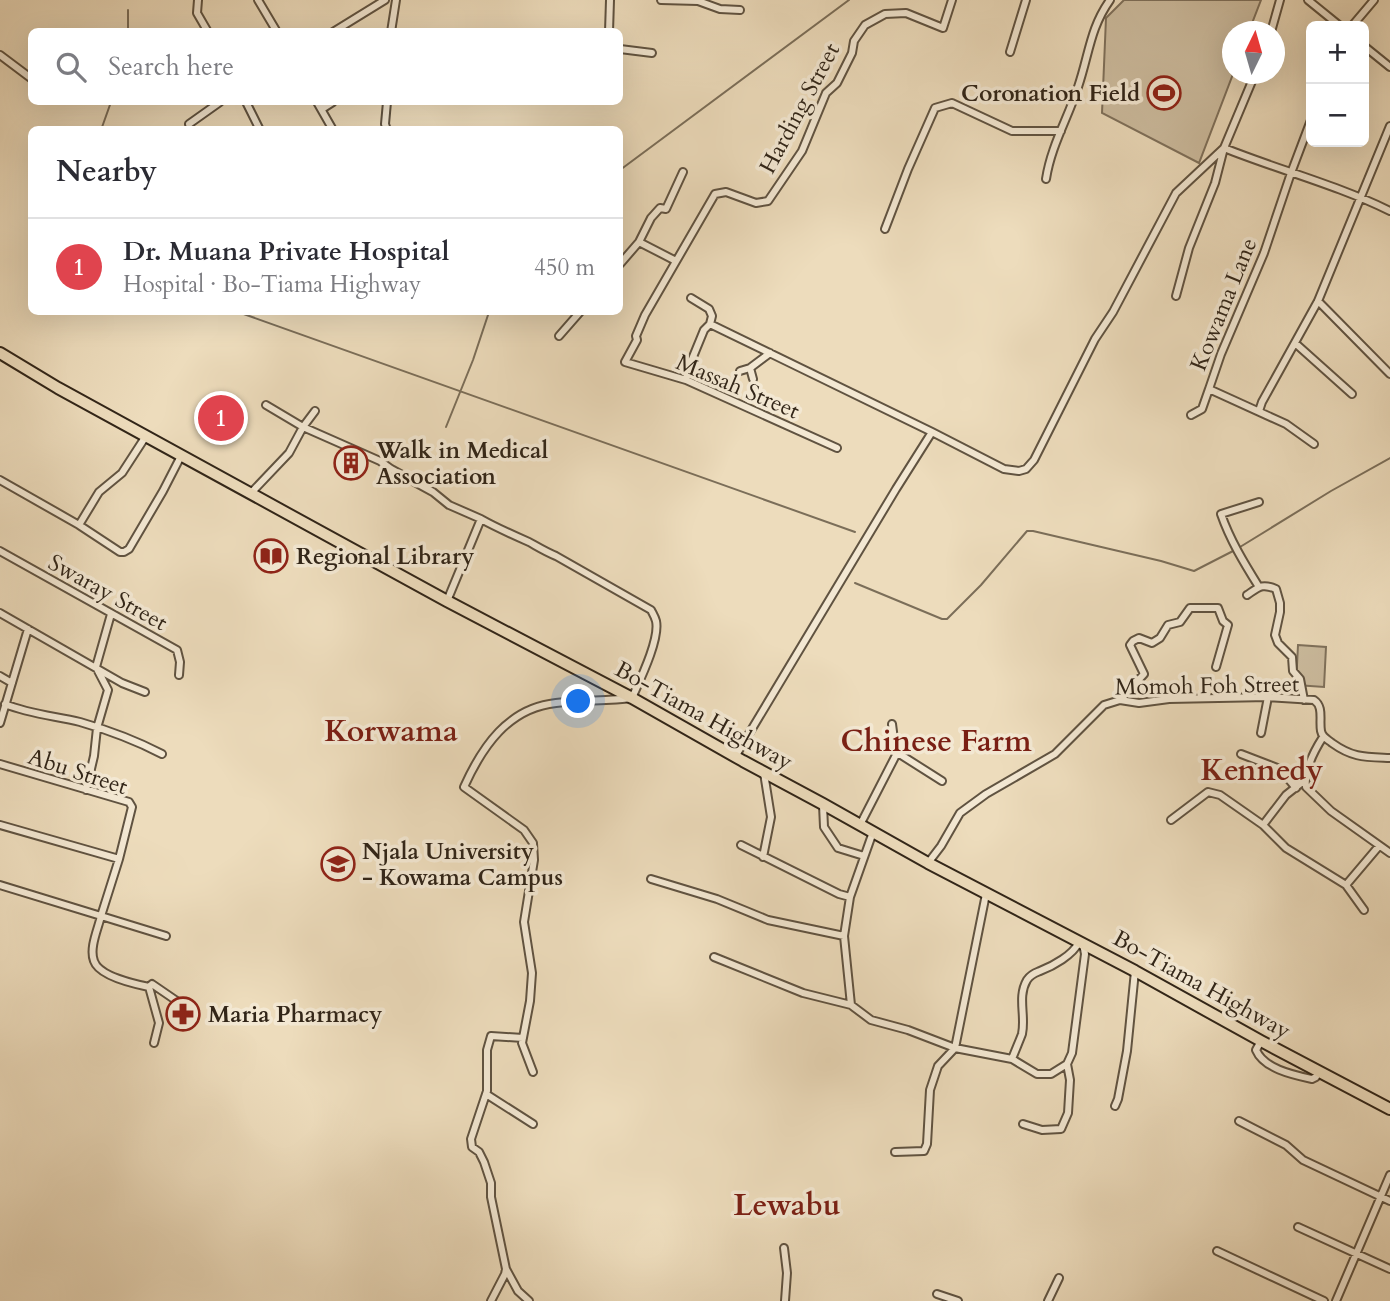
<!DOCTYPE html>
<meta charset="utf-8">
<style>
:root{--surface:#fff;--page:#f7f7f7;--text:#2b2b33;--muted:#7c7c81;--line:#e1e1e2;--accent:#db2777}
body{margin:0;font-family:Cardo,serif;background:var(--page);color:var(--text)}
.controls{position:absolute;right:21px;top:21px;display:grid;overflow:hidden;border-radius:10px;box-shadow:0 7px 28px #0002}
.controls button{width:63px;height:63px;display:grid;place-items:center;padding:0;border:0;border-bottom:2px solid var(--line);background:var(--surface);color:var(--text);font:35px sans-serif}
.compass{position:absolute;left:1222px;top:21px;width:63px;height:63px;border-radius:50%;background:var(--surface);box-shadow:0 7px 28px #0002;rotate:5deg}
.you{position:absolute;left:579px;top:702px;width:24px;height:24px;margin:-18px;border:5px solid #fff;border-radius:50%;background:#1a73e8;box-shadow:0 0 0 10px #1a73e833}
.badge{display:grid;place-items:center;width:46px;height:46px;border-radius:50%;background:var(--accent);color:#fff;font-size:23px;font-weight:700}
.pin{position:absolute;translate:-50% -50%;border:4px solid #fff;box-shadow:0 2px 7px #0006}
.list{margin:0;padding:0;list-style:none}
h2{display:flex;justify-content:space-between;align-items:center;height:91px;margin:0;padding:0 28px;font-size:30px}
h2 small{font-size:23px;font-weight:400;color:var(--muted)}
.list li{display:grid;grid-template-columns:46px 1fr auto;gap:21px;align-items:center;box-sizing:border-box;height:98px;padding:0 28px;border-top:2px solid var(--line)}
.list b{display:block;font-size:26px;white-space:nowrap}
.list p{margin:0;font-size:23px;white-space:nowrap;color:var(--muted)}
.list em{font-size:23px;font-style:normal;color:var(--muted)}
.icon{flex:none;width:38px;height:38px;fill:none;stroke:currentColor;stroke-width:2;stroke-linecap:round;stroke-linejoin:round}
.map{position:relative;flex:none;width:1390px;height:1301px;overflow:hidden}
.search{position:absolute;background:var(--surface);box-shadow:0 7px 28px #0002;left:28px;top:28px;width:595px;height:77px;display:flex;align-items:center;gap:18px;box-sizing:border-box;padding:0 24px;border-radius:10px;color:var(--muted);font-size:26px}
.panel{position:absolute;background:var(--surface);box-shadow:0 7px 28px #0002;left:28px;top:126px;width:595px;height:189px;border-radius:10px}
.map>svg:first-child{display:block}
.green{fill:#cdbda0;stroke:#7f715c;stroke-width:2}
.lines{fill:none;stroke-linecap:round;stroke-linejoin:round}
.stream{stroke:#7b6e59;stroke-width:2}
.minor-casing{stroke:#605341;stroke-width:10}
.trunk-casing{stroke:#312518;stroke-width:14}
.minor{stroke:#f3e8d3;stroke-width:6}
.trunk{stroke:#eddcbc;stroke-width:10}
.labels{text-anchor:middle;stroke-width:7;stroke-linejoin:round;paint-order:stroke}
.poi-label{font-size:23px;font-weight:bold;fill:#312518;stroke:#f3e8d3;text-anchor:start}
.street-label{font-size:23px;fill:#312518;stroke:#f3e8d3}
.district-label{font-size:30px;font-weight:bold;fill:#7a1f14;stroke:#f3e8d3}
</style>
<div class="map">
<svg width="1390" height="1301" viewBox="0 0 1390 1301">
<rect width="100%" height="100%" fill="#eddcbc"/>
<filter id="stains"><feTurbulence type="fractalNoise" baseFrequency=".00286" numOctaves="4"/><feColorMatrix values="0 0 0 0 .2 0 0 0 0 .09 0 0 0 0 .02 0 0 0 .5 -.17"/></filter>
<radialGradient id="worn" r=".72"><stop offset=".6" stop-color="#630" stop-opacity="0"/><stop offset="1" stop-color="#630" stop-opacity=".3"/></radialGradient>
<!-- green -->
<path class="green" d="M1124,0H1261L1249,31L1232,32L1233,74L1199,163L1102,113L1106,18Z
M1298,645L1326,647L1324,687L1296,685Z"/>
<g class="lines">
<!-- stream -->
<path class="stream" d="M128,10V32
M101,130L111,102
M620,170L849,0
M238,312L855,532
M446,427L473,360L489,312
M1240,547L1331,491L1390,458
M855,583L942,619H947L981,585L1027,531H1033L1161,561L1194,571L1235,550"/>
<defs>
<path id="minor" d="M198,0L197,13L208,32
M258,0L277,32
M661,0L698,1L720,9L740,10
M1308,0L1340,26
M1352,26L1374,0
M333,32L385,0
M391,32L396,0
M609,32L610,0
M1271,32L1280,0
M1364,46L1390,67
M620,49L652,53
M1010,52L1026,0
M0,55L32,79
M246,102L260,130
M317,102L333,130
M322,109L333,102
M1311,120L1291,173L1264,253L1221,354L1209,389L1286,424L1314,444
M191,130L189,124L220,102
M387,130L385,124L387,102
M1224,148C1279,170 1337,185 1390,211
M1046,179C1051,146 1068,118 1078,87C1089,55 1090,28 1110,0
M885,229L908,169L935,108L952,103L1012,131H1061
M639,242L676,261
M620,264L639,242L651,218L660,208L666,209L683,172
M1176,296L1189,248L1215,183L1224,148L1255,74
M1318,301L1390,374
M710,324L932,432L1004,469L1019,471L1026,469L1034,460L1095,339L1113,312L1176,193L1224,148
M559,336L580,312
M1295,343L1352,394
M750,368L753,379
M740,371L750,368L770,353
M686,380L688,369L704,330L710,324L712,316L709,309L691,298
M266,405L303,427L380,461L391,469L433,492L449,505L481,519L447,601
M1259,411L1262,402L1318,301L1390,126
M1191,415L1202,409L1209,389
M837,448L686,380L625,362L637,340L636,336L645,315L715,194L726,192L756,203L768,201L802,151L826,93L837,83L852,53L854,41L865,25L885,14L906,13L943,28L952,0
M0,480L79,525L120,552H124L129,549L163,491L181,456
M250,494L289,453L303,427L315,411
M481,519C497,528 513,535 529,542C538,547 546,552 556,556L651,610C653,614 655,617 656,621C660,639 640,680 632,698C607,701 581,700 556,703C508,708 482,747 464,787L524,830L533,843L534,860L524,922L532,973L530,1001L522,1043L533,1072
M79,525L99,492L122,473L146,436
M0,551L177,650L180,662L179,675
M1259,587C1244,563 1230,540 1221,514L1259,502
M1247,595C1259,587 1262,583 1276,589L1280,603V612L1275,635L1278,643L1292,657L1293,671L1300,679L1304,700
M0,613L122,683L145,692
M0,676L12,683
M1120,700L1144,674L1130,645L1133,641L1139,638L1152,643L1160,638L1168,625L1180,622L1190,608H1218L1223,621L1228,625L1216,667
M5,704C29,714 55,716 80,722C108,730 137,741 162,754
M0,723L28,629
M892,724L896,755
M1261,733L1268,697
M1323,737C1314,751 1304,770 1306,787L1331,811L1390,853
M1241,754L1280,769L1296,788
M735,757L896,489L932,432
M0,764L129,802L132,807L119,859L101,916L166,936
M86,790L94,756L97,728L108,690L96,667L111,614
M823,805L824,827L838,848L864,856
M1171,820L1208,792L1220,795L1263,825L1286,848L1346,885L1379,846
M0,825L119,859
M860,825L896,755H901L942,781
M1263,825L1286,795L1305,780
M741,845L839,894L850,897
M763,857L771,817L764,773
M928,863L941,846L960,813L986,794L1055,754L1104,705L1120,700L1139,703L1169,699L1268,697L1314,700C1324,707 1319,720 1321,731C1322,737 1327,739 1332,743C1353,758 1365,757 1390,758
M651,879L717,899L768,920L844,936
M0,885L101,916C98,929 89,948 94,961C99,976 134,984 149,987L152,984L187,1008
M1346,885L1364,910
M986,894L955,1048L1012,1059L1037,1074H1051L1067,1064L1072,1053L1085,954L1083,944
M714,957L803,993L851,1005L844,936L850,897L873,832
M149,987L159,1023L154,1043
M851,1005L871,1020L908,1030L955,1048L938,1066L930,1090L927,1144L924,1151L895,1152
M523,1038L491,1036L487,1050V1091L471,1139L472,1147L479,1152L484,1162L491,1183V1197L506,1269L518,1291L529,1301
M1261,1041L1256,1050C1264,1069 1294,1075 1312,1079L1316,1077L1319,1071
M1012,1059C1015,1051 1019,1042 1022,1034C1026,1016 1017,997 1027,980C1031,974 1035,973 1040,971C1053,966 1073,955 1079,942
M486,1094L533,1124
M1115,1106L1118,1099L1127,1051L1135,971
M1239,1121L1286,1145L1303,1160L1390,1201
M1023,1124L1042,1130L1061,1129L1068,1113L1070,1080L1067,1064
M1298,1227L1390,1269
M784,1248L787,1273L785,1301
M1217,1251L1324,1301
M937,1294L958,1301
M491,1301L505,1274L506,1269
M1048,1301L1059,1278
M1336,1301L1390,1175"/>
<path id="trunk" d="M0,353L58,388L447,601L632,698L743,761L823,804L928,863L1135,971L1261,1041L1390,1109"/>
</defs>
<!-- minor casing -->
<use href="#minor" class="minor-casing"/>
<!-- trunk casing -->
<use href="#trunk" class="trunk-casing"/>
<!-- minor -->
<use href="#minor" class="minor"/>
<!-- trunk -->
<use href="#trunk" class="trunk"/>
</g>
<!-- icons -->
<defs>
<symbol id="stadium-ring" viewBox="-11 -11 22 22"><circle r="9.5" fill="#f3e8d3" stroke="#8f2418" stroke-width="1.5"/><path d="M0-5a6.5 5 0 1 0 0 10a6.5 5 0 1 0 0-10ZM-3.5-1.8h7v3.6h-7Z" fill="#8f2418"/></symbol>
<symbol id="building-ring" viewBox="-11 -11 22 22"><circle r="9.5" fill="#f3e8d3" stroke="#8f2418" stroke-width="1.5"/><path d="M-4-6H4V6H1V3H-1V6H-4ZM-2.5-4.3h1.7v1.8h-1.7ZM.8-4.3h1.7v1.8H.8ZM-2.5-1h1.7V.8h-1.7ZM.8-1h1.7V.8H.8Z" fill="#8f2418"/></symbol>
<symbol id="library-ring" viewBox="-11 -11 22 22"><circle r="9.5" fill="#f3e8d3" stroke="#8f2418" stroke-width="1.5"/><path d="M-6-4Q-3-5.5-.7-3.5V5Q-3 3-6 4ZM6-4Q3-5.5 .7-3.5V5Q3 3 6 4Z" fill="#8f2418"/></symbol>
<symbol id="university-ring" viewBox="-11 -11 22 22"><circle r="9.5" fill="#f3e8d3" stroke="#8f2418" stroke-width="1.5"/><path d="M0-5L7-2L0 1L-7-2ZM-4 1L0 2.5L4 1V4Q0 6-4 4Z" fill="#8f2418"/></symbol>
<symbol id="pharmacy-ring" viewBox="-11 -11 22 22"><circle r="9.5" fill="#f3e8d3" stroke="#8f2418" stroke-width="1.5"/><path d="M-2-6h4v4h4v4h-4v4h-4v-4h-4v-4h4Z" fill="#8f2418"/></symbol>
</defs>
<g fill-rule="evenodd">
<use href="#stadium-ring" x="1145" y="74" width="38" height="38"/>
<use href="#building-ring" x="332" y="444" width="38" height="38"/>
<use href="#library-ring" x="252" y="537" width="38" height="38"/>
<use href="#university-ring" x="319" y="845" width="38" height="38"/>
<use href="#pharmacy-ring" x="164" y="995" width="38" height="38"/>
</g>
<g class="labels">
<!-- poi labels -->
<g class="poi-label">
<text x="1140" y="101" text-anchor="end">Coronation Field</text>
<text x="376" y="458">Walk in Medical<tspan x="376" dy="26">Association</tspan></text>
<text x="296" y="564">Regional Library</text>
<text x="362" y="859">Njala University<tspan x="362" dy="26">- Kowama Campus</tspan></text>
<text x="208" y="1022">Maria Pharmacy</text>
</g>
<!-- street labels -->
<g class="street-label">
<text transform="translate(799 108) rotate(-62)" y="8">Harding Street</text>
<text transform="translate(1223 304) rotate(-68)" y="8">Kowama Lane</text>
<text transform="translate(738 386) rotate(23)" y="8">Massah Street</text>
<text transform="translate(108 592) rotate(29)" y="8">Swaray Street</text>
<text transform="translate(1207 685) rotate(-1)" y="8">Momoh Foh Street</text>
<text transform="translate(704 715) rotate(29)" y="8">Bo-Tiama Highway</text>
<text transform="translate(78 771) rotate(18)" y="8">Abu Street</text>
<text transform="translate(1202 984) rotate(29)" y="8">Bo-Tiama Highway</text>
</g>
<!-- district labels -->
<g class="district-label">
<text x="391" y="741">Korwama</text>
<text x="936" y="751">Chinese Farm</text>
<text x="1262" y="780">Kennedy</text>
<text x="787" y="1215">Lewabu</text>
</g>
</g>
<rect width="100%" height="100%" filter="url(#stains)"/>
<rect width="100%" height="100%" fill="url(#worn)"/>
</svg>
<div class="controls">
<button>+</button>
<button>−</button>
</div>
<svg class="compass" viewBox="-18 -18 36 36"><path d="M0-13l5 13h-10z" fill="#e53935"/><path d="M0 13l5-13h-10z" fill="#7c7c81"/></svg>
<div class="you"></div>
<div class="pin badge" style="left:221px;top:418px;background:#e0444e">1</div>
<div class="search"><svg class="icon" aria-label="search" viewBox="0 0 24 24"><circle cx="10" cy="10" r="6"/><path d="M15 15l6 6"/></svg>Search here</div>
<section class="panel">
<h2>Nearby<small></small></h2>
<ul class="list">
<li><span class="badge" style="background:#e0444e">1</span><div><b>Dr. Muana Private Hospital</b><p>Hospital · Bo-Tiama Highway</p></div><em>450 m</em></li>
</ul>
</section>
</div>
